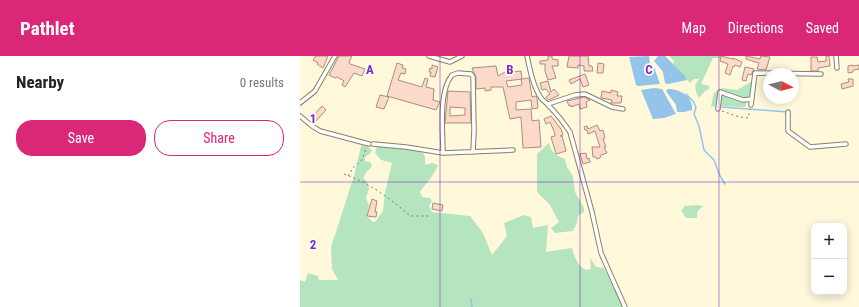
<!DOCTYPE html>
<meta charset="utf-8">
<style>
:root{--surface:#fff;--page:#f2f2f2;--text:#222;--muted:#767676;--line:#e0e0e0;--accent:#db2777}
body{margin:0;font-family:"Roboto Condensed",sans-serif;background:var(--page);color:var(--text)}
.controls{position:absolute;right:12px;bottom:12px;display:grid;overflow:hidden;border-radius:8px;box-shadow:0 2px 10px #0003}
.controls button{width:36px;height:36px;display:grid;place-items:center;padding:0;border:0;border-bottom:1px solid var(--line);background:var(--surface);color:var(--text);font:20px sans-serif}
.compass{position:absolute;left:463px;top:12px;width:36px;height:36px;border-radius:50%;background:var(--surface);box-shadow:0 2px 10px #0003;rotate:97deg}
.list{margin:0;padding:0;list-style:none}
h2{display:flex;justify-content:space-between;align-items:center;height:52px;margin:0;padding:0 16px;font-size:17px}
h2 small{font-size:13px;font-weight:400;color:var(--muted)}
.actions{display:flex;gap:8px;padding:12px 16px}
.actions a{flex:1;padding:9px 0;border:1px solid var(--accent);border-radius:16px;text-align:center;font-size:14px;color:var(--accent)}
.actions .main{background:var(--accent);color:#fff}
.map{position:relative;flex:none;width:559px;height:251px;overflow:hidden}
header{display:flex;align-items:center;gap:24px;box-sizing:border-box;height:56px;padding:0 20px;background:var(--accent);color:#fff}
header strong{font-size:19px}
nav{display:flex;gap:22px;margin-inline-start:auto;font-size:14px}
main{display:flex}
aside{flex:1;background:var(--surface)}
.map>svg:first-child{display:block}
.green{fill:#b5e5bf}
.water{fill:#94c4e9}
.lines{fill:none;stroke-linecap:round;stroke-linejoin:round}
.stream{stroke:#94c4e9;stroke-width:1.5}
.building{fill:#fbdac9;stroke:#aa8e80;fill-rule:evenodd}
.street-casing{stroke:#878167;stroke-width:5.5}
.path{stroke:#7e7a67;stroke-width:1;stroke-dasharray:2 3;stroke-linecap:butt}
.street{stroke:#fff;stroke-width:3.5}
.grid{fill:none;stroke:#7b2cbf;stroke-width:1;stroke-opacity:0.55}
.grid-label{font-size:13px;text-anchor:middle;font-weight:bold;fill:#7b2cbf;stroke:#fff;stroke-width:3.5;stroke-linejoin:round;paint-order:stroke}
</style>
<header>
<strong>Pathlet</strong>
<nav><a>Map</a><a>Directions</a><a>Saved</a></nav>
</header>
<main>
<aside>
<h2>Nearby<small>0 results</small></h2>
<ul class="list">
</ul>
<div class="actions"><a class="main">Save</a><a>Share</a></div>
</aside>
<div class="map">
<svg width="559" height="251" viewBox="0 0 559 251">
<rect width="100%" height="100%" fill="#fff8db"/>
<!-- green -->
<path class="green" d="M369,0H423L421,2H413L401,28L410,30L408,34L405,35L399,42L396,36L395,29L399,23H394L390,27L373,8L374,5Z
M451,26L454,31L445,51L422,50L414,51L411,50L414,37L422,32L437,34Z
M249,87C252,97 255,99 265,103L267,111L273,120L275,136L284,152V156L278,160L277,167L273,175L255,177L251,172L259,166L250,149L237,136V98Z
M65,89L72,94L70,98L65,101V105L70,106L72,109L70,113L67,115L63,122L67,125L69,133L66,142L69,149L67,160L73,166H75L83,155L85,136L92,107L81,104L75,97L77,91L106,92L123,97L125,101V109L132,107L138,109C134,120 126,127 120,136L122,141L130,142L132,145L129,150L132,156L170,160L183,177L192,199L207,180L204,167L224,159L231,161L233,172L248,169L246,196L272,192C275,202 277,209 286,214L291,213L290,202L296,211L304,212L323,251H0V224L5,226L8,217L18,220L19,224H38L32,213L31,191L54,120L61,90Z
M398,149L403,150L397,156V162H386L381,154L383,153L384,150Z"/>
<!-- water -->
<path class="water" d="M349,0L350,7L354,11L360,28L338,30L336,29L329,1Z
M358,0H365L385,20L387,24L368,28L365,27L363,16L354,5Z
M354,32L362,33L376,58L364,62L353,63L341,34Z
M368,33C379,33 394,40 392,54L384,56H377L376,49L366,35Z"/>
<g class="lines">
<!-- stream -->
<path class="stream" d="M386,38L393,45L396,51L394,58L399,70L404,94L414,104L420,120L425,128
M422,51L488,56
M171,243L172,251"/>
</g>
<!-- building -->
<path class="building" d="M16,0H28L23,12L17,8L18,7L13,4Z
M39,0H52L49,6L50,8L65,13L62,20L54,17L45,31L42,29L44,25L37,21L35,22L29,19Z
M248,0H252V3L258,4V10H252L256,22L248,24L245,15V8H240V5L248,4Z
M269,0H288L289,10H292L293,15H284V10L278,9V12L267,11Z
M421,0L433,3V2L442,6L440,11L435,9L434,11L433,10L430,19L425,17L428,8L420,5Z
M446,0L460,3L461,0L470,1L466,14L457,13L459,7L446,3Z
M526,0H529L530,10L518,12V15H511V1H517L518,6L526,5Z
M97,7L103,9L102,12L106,13L105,18L101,17L98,24L122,31L125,22L128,23L126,31L134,33L133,44L140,46L136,54L87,40Z
M298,7L304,8L303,17H297Z
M132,9L138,11L135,21L130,20L131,16H129L130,12L132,13Z
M553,9V10L559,9V13L553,14V16L548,17V10Z
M196,10L198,20L203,17L221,15L222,23L206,25L208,31L222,29L221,23L229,22L232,41L236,40L237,42L238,52L232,53L231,44L216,46V54L231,53L232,65L239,64L241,91L223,92L221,61L210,63L203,31H191V34L185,35V32L176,33V21L172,12Z
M445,11L454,13L451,19L448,18L446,25L442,24Z
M285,18L289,29L283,31L280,23L271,28L269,24Z
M548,23H553V30L542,33L541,28L549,26Z
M248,25L251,36L254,33L259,39L249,44L246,41L250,38L246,33L242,34L240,27Z
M311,34L318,36L317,40H322L321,47H311L312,44L301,42L302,35L311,37Z
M148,35L170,36L171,67H145ZM150,51L165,52V59L150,60Z
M80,39L89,41L84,53L76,51Z
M284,41L290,44L286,46L287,51L280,53L279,48L271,51V49L269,50L267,45Z
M22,50L26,54L15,66L11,62Z
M251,60L261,73L263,79L260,80H262L266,95L256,98L251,81L255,80L254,75L250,66L246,68L244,63Z
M297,69L300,75L303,74L305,82L303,83L306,91H304L307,97L301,99L300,102L297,103L296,101H293L292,91H300L295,75L288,78L287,74H285L284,71L287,70L288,73Z
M286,97L287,103L289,102L290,106L283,108L280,98Z
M72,143L77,145L75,156H77L76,161L67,160Z
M133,147L143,149L142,155L132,153Z"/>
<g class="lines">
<defs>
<path id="street" d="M129,0L150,6L162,0
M227,0C230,14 233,30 241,42C243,45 246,46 248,49C256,57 264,67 270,76L292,156L301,197L325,251
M536,0L537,12
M0,47L15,35L35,0
M248,48L275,39L285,38L312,51L323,53
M451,49L455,17L521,18
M418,53L420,36L443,44L452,43
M488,56V75L510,91L546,88
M0,60L12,70L20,75L69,88
M73,88L106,91L143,97L213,94
M143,97C143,76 138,36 152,19L158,17L171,18L173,21L174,75L173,96"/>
</defs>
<!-- street casing -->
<use href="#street" class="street-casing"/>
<!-- path -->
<path class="path" d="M422,55L436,60L448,62L450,53
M44,118C69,127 90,142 110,160H131
M48,120L53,112L62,104L66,92"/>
<!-- street -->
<use href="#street" class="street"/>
</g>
<!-- grid -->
<path class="grid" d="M140,0V251M280,0V251M419,0V251M0,126H559"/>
<g class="grid-label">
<text x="70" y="18">A</text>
<text x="210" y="18">B</text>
<text x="349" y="18">C</text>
<text x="13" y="67">1</text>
<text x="13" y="193">2</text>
</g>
</svg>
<div class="controls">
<button>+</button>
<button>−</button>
</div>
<svg class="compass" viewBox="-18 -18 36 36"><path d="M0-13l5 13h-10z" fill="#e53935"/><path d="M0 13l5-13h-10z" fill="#767676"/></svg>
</div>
</main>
